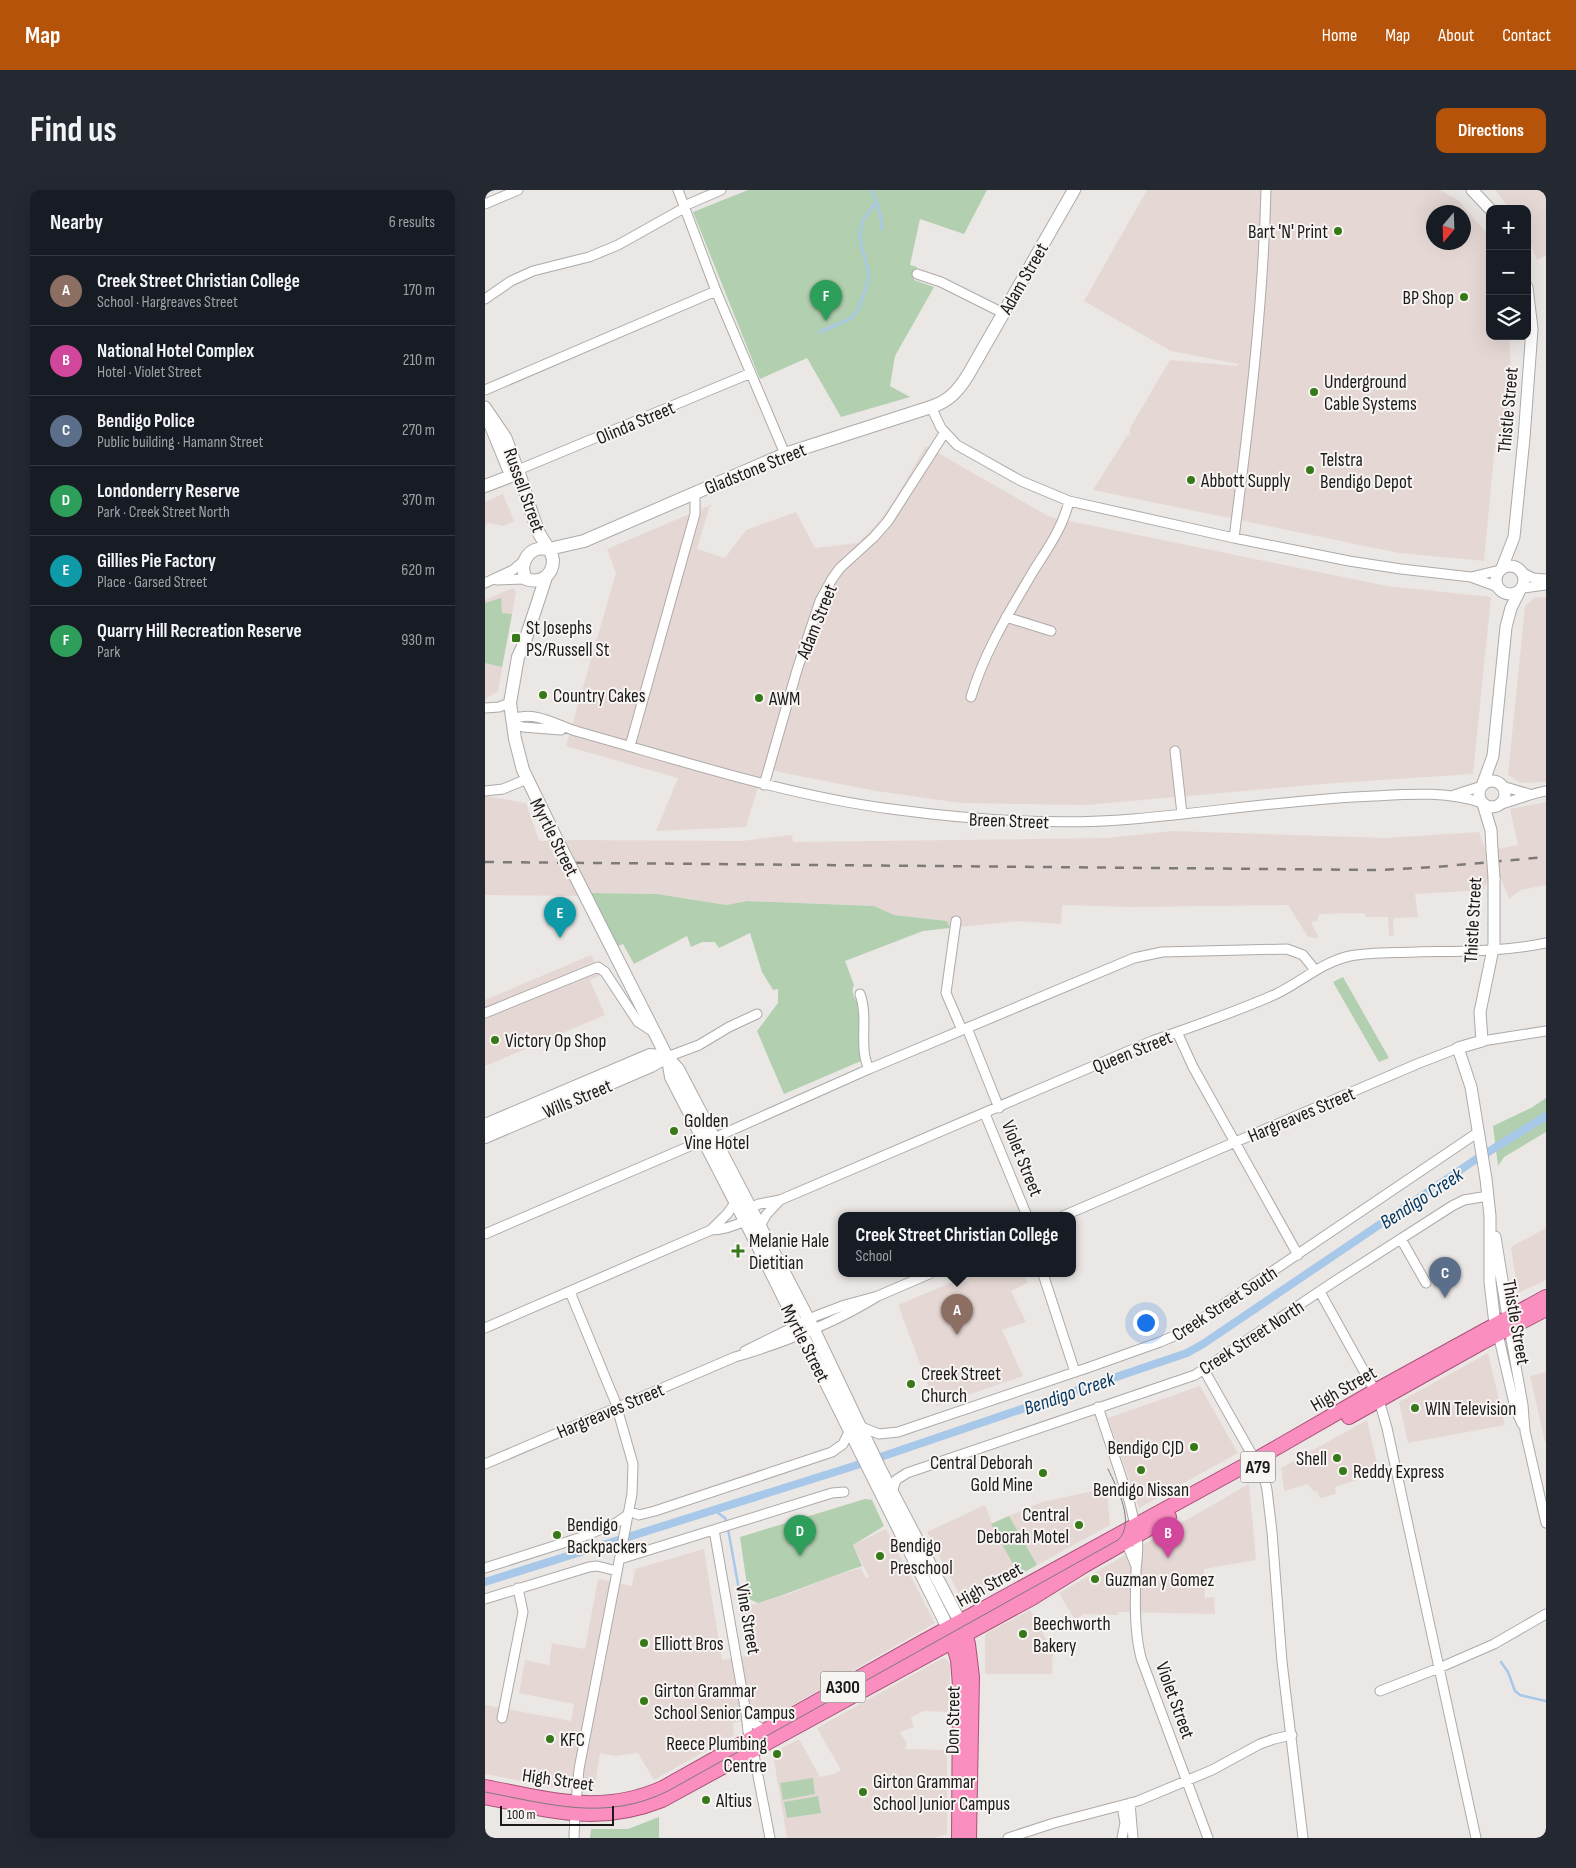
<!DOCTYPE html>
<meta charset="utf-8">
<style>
:root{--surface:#171b24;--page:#242831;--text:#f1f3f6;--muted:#9ea1a6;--line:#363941;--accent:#b45309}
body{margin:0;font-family:"Sofia Sans Condensed",sans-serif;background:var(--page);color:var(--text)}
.controls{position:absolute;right:15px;top:15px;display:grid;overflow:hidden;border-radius:10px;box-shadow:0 5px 20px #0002}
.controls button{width:45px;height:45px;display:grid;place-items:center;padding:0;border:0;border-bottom:1px solid var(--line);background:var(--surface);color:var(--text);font:25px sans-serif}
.compass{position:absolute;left:941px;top:15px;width:45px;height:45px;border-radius:50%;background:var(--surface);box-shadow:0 5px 20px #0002;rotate:199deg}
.scale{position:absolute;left:15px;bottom:12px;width:114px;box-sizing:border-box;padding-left:5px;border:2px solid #1b1919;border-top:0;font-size:14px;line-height:18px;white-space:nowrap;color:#1b1919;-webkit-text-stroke:4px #f8f4f2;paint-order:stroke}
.you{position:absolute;left:660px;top:1132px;width:18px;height:18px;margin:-12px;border:4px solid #fff;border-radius:50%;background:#1a73e8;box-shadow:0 0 0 8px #1a73e833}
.badge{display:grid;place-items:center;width:32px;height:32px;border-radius:50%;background:var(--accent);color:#fff;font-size:16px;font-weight:700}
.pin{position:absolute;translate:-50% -41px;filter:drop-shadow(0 1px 2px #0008)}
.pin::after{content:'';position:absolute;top:26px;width:18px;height:15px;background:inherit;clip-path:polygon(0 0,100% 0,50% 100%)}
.popup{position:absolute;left:353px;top:1022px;width:238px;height:65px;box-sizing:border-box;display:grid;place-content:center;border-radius:10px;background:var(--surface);filter:drop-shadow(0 1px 4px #0005);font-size:16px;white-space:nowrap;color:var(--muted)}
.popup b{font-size:19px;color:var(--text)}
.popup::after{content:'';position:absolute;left:50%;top:100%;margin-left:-10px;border:10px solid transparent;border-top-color:var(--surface)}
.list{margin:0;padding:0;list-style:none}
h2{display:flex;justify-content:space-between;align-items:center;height:65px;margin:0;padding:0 20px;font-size:21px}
h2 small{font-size:16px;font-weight:400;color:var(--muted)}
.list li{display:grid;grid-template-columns:32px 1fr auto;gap:15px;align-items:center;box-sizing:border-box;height:70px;padding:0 20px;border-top:1px solid var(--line)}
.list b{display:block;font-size:19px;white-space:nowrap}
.list p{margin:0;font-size:16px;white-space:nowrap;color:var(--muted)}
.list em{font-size:16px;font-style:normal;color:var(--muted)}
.icon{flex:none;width:28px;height:28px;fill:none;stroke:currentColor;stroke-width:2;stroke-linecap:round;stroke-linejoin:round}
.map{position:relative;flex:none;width:1061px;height:1648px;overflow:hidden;border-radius:10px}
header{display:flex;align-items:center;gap:30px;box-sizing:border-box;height:70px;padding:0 25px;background:var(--accent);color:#fff}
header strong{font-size:24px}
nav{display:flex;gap:28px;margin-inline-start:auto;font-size:18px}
.intro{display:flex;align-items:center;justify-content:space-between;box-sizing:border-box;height:120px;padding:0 30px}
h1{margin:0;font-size:35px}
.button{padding:12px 22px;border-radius:10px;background:var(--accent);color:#fff;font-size:18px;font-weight:700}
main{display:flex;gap:30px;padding:0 30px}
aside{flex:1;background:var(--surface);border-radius:10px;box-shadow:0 5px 20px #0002}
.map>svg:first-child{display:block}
.built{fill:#e5d8d4;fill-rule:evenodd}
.green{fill:#b2d0b0}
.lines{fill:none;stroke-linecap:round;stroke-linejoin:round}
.stream{stroke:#a7c8e9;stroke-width:2.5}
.canal{stroke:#a7c8e9;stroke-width:8}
.minor-casing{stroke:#adaaa8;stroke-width:11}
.tertiary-casing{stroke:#adaaa8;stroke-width:13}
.secondary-casing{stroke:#adaaa8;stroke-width:14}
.trunk-casing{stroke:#ab5279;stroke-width:16}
.minor{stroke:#fff;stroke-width:9}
.tertiary{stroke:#fff;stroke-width:11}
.secondary{stroke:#fff;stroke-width:12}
.trunk{stroke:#fa8ebe;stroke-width:14}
.tram{stroke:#7d7a79;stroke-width:1}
.rail{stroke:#7d7a79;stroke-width:2.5;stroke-dasharray:9 9;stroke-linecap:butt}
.tertiary-bridge-casing{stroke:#adaaa8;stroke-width:13;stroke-linecap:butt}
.secondary-bridge-casing{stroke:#adaaa8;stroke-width:14;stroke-linecap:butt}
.tertiary-bridge{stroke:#fff;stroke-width:11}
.secondary-bridge{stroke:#fff;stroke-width:12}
.poi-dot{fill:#377918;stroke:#f8f4f2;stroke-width:2}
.labels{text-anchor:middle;stroke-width:4;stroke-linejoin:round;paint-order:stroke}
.shield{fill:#f8f4f2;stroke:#5d5b5a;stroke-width:1}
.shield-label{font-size:18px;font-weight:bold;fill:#1b1919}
.poi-label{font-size:19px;fill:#1b1919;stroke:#f8f4f2;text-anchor:start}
.street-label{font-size:19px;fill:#1b1919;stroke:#f8f4f2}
.water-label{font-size:20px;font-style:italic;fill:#053963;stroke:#f8f4f2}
</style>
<header>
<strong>Map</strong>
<nav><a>Home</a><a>Map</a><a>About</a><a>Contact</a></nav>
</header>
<div class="intro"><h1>Find us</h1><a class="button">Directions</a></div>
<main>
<aside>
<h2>Nearby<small>6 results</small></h2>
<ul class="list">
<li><span class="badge" style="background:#8d6e63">A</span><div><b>Creek Street Christian College</b><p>School · Hargreaves Street</p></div><em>170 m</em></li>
<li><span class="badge" style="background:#d1479c">B</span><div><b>National Hotel Complex</b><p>Hotel · Violet Street</p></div><em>210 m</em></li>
<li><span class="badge" style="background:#5c6f8a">C</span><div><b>Bendigo Police</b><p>Public building · Hamann Street</p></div><em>270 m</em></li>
<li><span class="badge" style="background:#2e9e5b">D</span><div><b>Londonderry Reserve</b><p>Park · Creek Street North</p></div><em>370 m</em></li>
<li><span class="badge" style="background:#0f9aa8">E</span><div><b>Gillies Pie Factory</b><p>Place · Garsed Street</p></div><em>620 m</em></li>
<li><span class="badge" style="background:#2e9e5b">F</span><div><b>Quarry Hill Recreation Reserve</b><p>Park</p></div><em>930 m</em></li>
</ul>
</aside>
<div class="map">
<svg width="1061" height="1648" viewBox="0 0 1061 1648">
<rect width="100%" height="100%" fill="#ebe7e5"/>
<!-- built -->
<path class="built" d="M662,0H956L974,11L1005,47V146H1024L1026,180L1027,190L1022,246L1011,244L999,371L914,363L608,300L642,246L645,245V238L685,170L753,176V174L686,161L599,111ZM948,22H978V52H948Z
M1010,0H1061V65L1052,70L1042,44V19H1025Z
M441,256L565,327L902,396L1006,407L988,584L837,594L601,615L476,613L391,601L299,583L279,577L261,637L171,641L193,588L81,556L131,383L122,359L228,314L224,318L212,359L240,368L261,340L311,322L330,358L373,353L391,335L409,311Z
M18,304L29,331L18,336L5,333L0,335V312Z
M28,398L31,402L13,501L0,509V410Z
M1061,407V592L1035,593L1023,585L1040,416L1049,408Z
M0,606L41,613L54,651H64L93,706L0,705Z
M1061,612V695L1035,700L1024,709L1015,687H1005L998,700L930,704L933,727L910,728L908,730L909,746H904L903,727H880V723L834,724L832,731L826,732L834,748L823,747L803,715L647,717L577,715L576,734L533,731L465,738L462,731L409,725L389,716L262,711L241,715L172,704L105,703L79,650L257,651L307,645L308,652L622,648L688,641L900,648L994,642L1001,661L1033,655L1025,619Z
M106,765L116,785L105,790L120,825L0,876V810Z
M1061,1038V1090L1033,1103L1026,1057Z
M487,1084H539L542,1093L526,1101L541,1132L517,1140L538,1186L451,1216L413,1115Z
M1003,1163L1020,1235L923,1253L914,1212Z
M1061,1182V1252H1060L1045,1186Z
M715,1196L753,1263L654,1318L623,1228Z
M882,1230L894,1283L850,1297L851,1304L840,1307L835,1308L832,1301L829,1302L823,1294L799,1301L796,1278Z
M764,1294L771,1370L719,1379L720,1408L729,1407L730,1424L633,1422V1425L599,1424L590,1430L574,1403Z
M622,1298L625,1335L483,1413L477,1410L442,1342L500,1315L507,1333L557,1312Z
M401,1339L450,1433L289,1526H277L248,1533L249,1545L169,1590L153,1563L130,1566L115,1563L110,1596L102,1601L77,1599L0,1584V1515L86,1531L89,1514L34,1503L40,1470L64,1475L67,1453L100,1459L113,1389L147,1396L150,1379L219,1359L237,1470L263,1466L256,1418L307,1403L343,1387L376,1378L381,1388L384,1387L368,1355Z
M545,1420L568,1461L567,1484H500V1444Z
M458,1468L463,1470L465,1475L464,1522L438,1521L426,1528L429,1537L415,1542L422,1554L420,1559L462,1560V1644L449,1648H302L288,1564L289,1562L314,1549L335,1587L349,1584L356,1580L332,1538Z"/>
<!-- green -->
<path class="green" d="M263,0H502L479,44L435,29L425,75L432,77L429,90L449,97L410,166L405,196L425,207L356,227L322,168L275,189L208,22Z
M16,408L17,423L27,424L17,477L0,473V413Z
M105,703L172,704L241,715L262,711L389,716L409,725L462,731L465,738L438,741L360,771L369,795C364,806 374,811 376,822C378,837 376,855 376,871L299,904L272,841L293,813V799L288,800L277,782L265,743L234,758L230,752H217L206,757L202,746L149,774L138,754L133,756Z
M858,787L904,868L894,872L848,792Z
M1061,908V942L1019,967L1013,976L1008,936L1046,918Z
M380,1309L387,1310L399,1336L368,1355L377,1376C342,1387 308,1403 273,1413L264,1409L255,1347Z
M524,1326L552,1375L534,1385L506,1334Z
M328,1588L330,1604L298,1610L295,1593Z
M333,1606L336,1623L302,1628L299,1612Z
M174,1627V1648H105L106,1639H143Z"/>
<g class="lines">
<!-- stream -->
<path class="stream" d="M387,0L395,23L397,40
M335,142L365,129L373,120L383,92L384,83L376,55L375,41L378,30L391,12
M229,1320L240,1328L242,1333
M243,1339L257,1416
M1016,1472L1023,1482L1030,1501L1035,1505L1061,1511"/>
<!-- canal -->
<path class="canal" d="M0,1392L369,1276L702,1163L718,1154L987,972L1061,926"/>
<defs>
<path id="minor" d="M193,0L231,101L300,264
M0,14L33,0
M199,16L236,0
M432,84L456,92L518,123
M0,109L26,91L48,81L104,67L133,55L199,18
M0,200L231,101
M446,217L456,238L472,255L536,291L584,311L749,348L864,371L916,379L986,387L1013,397
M33,280L266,183
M749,348C764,232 778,117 781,0
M1038,383L1048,388L1061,389
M986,387L1015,380
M12,390L41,389
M0,393L28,380L40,370
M1038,398L1061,395
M521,427L566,441
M486,507C500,460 525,421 549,380C563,358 578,337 584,311
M0,518L14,517L25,513
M28,529C51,520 72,536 94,542C198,571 300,605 406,619C487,630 567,636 648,629C729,622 808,609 889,606C925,604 963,601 997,613
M28,534L38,537L76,540
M145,556L210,324V302
M690,561L697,624
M279,595L312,480L335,411L347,389L355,378L389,347L403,331L460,242
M1017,596L1044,604
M0,601L18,599L42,589
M969,605L997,596
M1016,614C1031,610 1045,604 1061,601
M471,731L461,803L477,840
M375,804C384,828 373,857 384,879
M0,823L113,777L120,782L153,832L170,843
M482,838L514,918
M692,842L708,877L813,1065
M997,851L1061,841
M182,867L214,855L244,837L272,824
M500,924L542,1026
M229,948L384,879L649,768L677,762L802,759L818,765L830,780
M262,1019L274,1014L295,1010L667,851C709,836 751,822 791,804C816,792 837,772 865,766C886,762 908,763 929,762C973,761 1018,762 1061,753
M578,1026L932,874L973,858
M275,1036L281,1025L295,1010
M226,1040C238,1040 252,1035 264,1029
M0,1044L219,950
M916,1049L941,1093
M558,1084L590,1182
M85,1102L130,1211L148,1274L147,1304L94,1579L91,1613
M835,1102L890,1201
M0,1138L226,1040L242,1024L250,1013
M1024,1138L1038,1215L1040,1241L1061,1333
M1013,1144L1030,1218L1037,1234
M260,1161L331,1126L360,1115L393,1106L444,1084
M719,1180L770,1270
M894,1210L902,1238L991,1648
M613,1217L644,1310L650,1335
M374,1236L394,1244L413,1242L605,1177L675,1152L696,1143L992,943
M0,1274L250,1167C301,1152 348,1134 393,1106
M774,1277L779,1286L782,1300L787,1342L797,1472L818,1648
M407,1302L411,1290L422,1283L710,1185L847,1093L967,1016L979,1010L1003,1006
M144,1321L154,1325L170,1321L347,1262L358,1254L365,1240
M229,1340L261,1523L264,1550
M652,1345C654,1358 652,1368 651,1381C650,1409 649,1440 656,1468L723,1648
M641,1352L651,1376
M135,1369L347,1303L359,1302
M0,1378L97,1347L131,1333L144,1324
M0,1409L104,1377L112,1376L132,1381
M895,1501L954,1478L1009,1454L1061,1424
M262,1524L271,1535L281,1541
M17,1528L38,1422L33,1398
M268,1560L285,1648
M645,1613L648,1648
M89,1648L90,1624
M523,1648L569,1633L653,1611L727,1580L775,1554L789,1549L807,1545
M637,1648L640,1633L637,1616"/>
<path id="tertiary" d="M987,0L1005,19
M0,217L21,248L33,280
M3,230L23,279
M1011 390a14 14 0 1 1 28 0a14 14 0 1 1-28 0Z
M1017,378L1029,347L1039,248L1047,139L1042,97
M994 604a13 13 0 1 1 26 0a13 13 0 1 1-26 0Z
M997,596L1008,566L1021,437L1026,418L1034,402
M998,614L1006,640L1007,660
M1009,688V754L995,822L997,851L973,858L986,897L1001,989L1005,1026V1092L1010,1134
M1010,1047L1023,1127"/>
<path id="secondary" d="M33,280C40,301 46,323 54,343C58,352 67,360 68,370C68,386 55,394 41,389C33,374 44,355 62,359
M0,296L26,286L33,280
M64,359L99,351L300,264L446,217C464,211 473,201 483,185L589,0
M61,387L39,454L33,467L25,513L30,549L38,580L72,650
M102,709L182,867L193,879L329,1140L396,1281L475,1432
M183,869L186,887L274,1058L463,1438
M0,935L165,865L182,867
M0,947L166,876L182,867"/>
<path id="trunk" d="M864,1227L996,1153L1061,1119
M478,1437L483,1454L487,1487L484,1648
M465,1443L473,1470L475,1496L474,1648
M0,1597C63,1609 116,1626 178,1598L434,1454L770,1270L890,1201L1061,1107
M0,1607C65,1620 112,1636 177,1610L547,1408L600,1375L684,1327"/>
</defs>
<!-- minor casing -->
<use href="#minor" class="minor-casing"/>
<!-- tertiary casing -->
<use href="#tertiary" class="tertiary-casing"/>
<!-- secondary casing -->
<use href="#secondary" class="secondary-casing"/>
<!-- trunk casing -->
<use href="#trunk" class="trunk-casing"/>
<!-- minor -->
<use href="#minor" class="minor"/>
<!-- tertiary -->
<use href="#tertiary" class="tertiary"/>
<!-- secondary -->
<use href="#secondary" class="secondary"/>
<!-- trunk -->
<use href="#trunk" class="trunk"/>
<!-- tram -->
<path class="tram" d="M0,1602C64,1614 121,1632 183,1601L633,1350C651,1333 632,1298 623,1279"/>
<!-- rail -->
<path class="rail" d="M0,672L893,680L951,677L1061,667"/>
<defs>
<path id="tertiary-bridge" d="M1007,660L1009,688"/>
<path id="secondary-bridge" d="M72,650L102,709"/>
</defs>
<!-- tertiary-bridge casing -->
<use href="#tertiary-bridge" class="tertiary-bridge-casing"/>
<!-- secondary-bridge casing -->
<use href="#secondary-bridge" class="secondary-bridge-casing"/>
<!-- tertiary-bridge -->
<use href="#tertiary-bridge" class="tertiary-bridge"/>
<!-- secondary-bridge -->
<use href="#secondary-bridge" class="secondary-bridge"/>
</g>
<!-- markers -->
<g class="poi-dot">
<circle cx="853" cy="41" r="5"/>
<circle cx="979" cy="107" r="5"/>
<circle cx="829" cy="202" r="5"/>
<circle cx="825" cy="280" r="5"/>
<circle cx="706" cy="290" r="5"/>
<rect x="26" y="443" width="10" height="10" rx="2.5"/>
<circle cx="58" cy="505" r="5"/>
<circle cx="274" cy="508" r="5"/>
<circle cx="10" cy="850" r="5"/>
<circle cx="189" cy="941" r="5"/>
<path d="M250.5 1053.5h5v5h5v5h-5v5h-5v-5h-5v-5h5z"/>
<circle cx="426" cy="1194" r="5"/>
<circle cx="930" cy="1218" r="5"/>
<circle cx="709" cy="1257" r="5"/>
<circle cx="852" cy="1268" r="5"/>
<circle cx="656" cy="1280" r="5"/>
<circle cx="858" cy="1281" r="5"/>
<circle cx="558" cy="1283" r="5"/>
<circle cx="594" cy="1335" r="5"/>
<circle cx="72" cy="1345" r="5"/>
<circle cx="395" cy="1366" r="5"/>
<circle cx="610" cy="1389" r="5"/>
<circle cx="538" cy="1444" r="5"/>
<circle cx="159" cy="1453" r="5"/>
<circle cx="159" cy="1511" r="5"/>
<circle cx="65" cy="1549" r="5"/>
<circle cx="292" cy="1564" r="5"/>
<circle cx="378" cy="1602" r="5"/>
<circle cx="221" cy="1610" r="5"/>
</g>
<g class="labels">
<!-- shield labels -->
<g class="shield">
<rect x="755.5" y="1261.5" width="35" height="31" rx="4"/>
<rect x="335.5" y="1481.5" width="45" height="31" rx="4"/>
</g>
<g class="shield-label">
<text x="773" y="1283">A79</text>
<text x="358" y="1503">A300</text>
</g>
<!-- poi labels -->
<g class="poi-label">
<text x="843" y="48" text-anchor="end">Bart 'N' Print</text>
<text x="969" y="114" text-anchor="end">BP Shop</text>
<text x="839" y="198">Underground<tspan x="839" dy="22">Cable Systems</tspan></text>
<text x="835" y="276">Telstra<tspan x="835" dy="22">Bendigo Depot</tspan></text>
<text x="716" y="297">Abbott Supply</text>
<text x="41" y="444">St Josephs<tspan x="41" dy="22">PS/Russell St</tspan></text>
<text x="68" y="512">Country Cakes</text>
<text x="284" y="515">AWM</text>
<text x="20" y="857">Victory Op Shop</text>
<text x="199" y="937">Golden<tspan x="199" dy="22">Vine Hotel</tspan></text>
<text x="264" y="1057">Melanie Hale<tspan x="264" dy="22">Dietitian</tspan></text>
<text x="436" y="1190">Creek Street<tspan x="436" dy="22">Church</tspan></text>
<text x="940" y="1225">WIN Television</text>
<text x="699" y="1264" text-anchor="end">Bendigo CJD</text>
<text x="842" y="1275" text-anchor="end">Shell</text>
<text x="548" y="1279" text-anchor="end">Central Deborah<tspan x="548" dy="22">Gold Mine</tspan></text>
<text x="868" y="1288">Reddy Express</text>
<text x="656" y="1306" text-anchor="middle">Bendigo Nissan</text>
<text x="584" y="1331" text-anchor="end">Central<tspan x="584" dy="22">Deborah Motel</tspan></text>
<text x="82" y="1341">Bendigo<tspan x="82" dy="22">Backpackers</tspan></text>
<text x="405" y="1362">Bendigo<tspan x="405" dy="22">Preschool</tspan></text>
<text x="620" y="1396">Guzman y Gomez</text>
<text x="548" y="1440">Beechworth<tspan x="548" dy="22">Bakery</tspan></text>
<text x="169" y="1460">Elliott Bros</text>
<text x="169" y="1507">Girton Grammar<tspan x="169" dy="22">School Senior Campus</tspan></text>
<text x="75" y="1556">KFC</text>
<text x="282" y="1560" text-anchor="end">Reece Plumbing<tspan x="282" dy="22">Centre</tspan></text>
<text x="388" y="1598">Girton Grammar<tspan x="388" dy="22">School Junior Campus</tspan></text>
<text x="231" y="1617">Altius</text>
</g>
<!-- street labels -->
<g class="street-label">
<text transform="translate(538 88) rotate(-60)" y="7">Adam Street</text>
<text transform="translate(1022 220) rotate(-85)" y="7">Thistle Street</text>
<text transform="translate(150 232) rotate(-23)" y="7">Olinda Street</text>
<text transform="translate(270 278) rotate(-22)" y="7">Gladstone Street</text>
<text transform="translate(40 300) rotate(70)" y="7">Russell Street</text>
<text transform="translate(331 431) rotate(-68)" y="7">Adam Street</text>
<text transform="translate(524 630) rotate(2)" y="7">Breen Street</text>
<text transform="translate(70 647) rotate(63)" y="7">Myrtle Street</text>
<text transform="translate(987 730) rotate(-87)" y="7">Thistle Street</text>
<text transform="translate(647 861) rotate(-22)" y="7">Queen Street</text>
<text transform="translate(92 908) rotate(-23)" y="7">Wills Street</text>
<text transform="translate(816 924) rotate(-23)" y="7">Hargreaves Street</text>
<text transform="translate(538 968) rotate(68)" y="7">Violet Street</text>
<text transform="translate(739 1113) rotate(-33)" y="7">Creek Street South</text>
<text transform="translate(1032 1132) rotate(80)" y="7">Thistle Street</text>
<text transform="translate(766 1147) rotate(-33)" y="7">Creek Street North</text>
<text transform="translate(321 1153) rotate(63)" y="7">Myrtle Street</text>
<text transform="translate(858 1198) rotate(-30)" y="7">High Street</text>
<text transform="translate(125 1220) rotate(-23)" y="7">Hargreaves Street</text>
<text transform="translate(504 1394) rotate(-29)" y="7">High Street</text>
<text transform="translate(264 1429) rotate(80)" y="7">Vine Street</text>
<text transform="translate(691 1510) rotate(70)" y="7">Violet Street</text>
<text transform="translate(467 1530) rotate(-89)" y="7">Don Street</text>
<text transform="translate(73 1589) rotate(8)" y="7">High Street</text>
</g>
<!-- water labels -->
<g class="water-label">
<text transform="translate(936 1008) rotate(-33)" y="7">Bendigo Creek</text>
<text transform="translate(584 1203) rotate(-19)" y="7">Bendigo Creek</text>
</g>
</g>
</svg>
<div class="controls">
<button>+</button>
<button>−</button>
<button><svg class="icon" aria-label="layers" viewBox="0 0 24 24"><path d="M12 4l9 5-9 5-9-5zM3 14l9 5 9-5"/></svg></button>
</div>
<svg class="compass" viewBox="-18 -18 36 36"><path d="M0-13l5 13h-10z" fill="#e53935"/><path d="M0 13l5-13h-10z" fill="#9ea1a6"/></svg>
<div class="scale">100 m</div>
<div class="you"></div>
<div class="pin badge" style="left:472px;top:1145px;background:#8d6e63">A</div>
<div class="popup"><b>Creek Street Christian College</b>School</div>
<div class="pin badge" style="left:683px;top:1368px;background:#d1479c">B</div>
<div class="pin badge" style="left:960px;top:1108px;background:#5c6f8a">C</div>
<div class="pin badge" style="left:315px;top:1366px;background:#2e9e5b">D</div>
<div class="pin badge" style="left:75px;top:748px;background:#0f9aa8">E</div>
<div class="pin badge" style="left:341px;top:131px;background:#2e9e5b">F</div>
</div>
</main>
